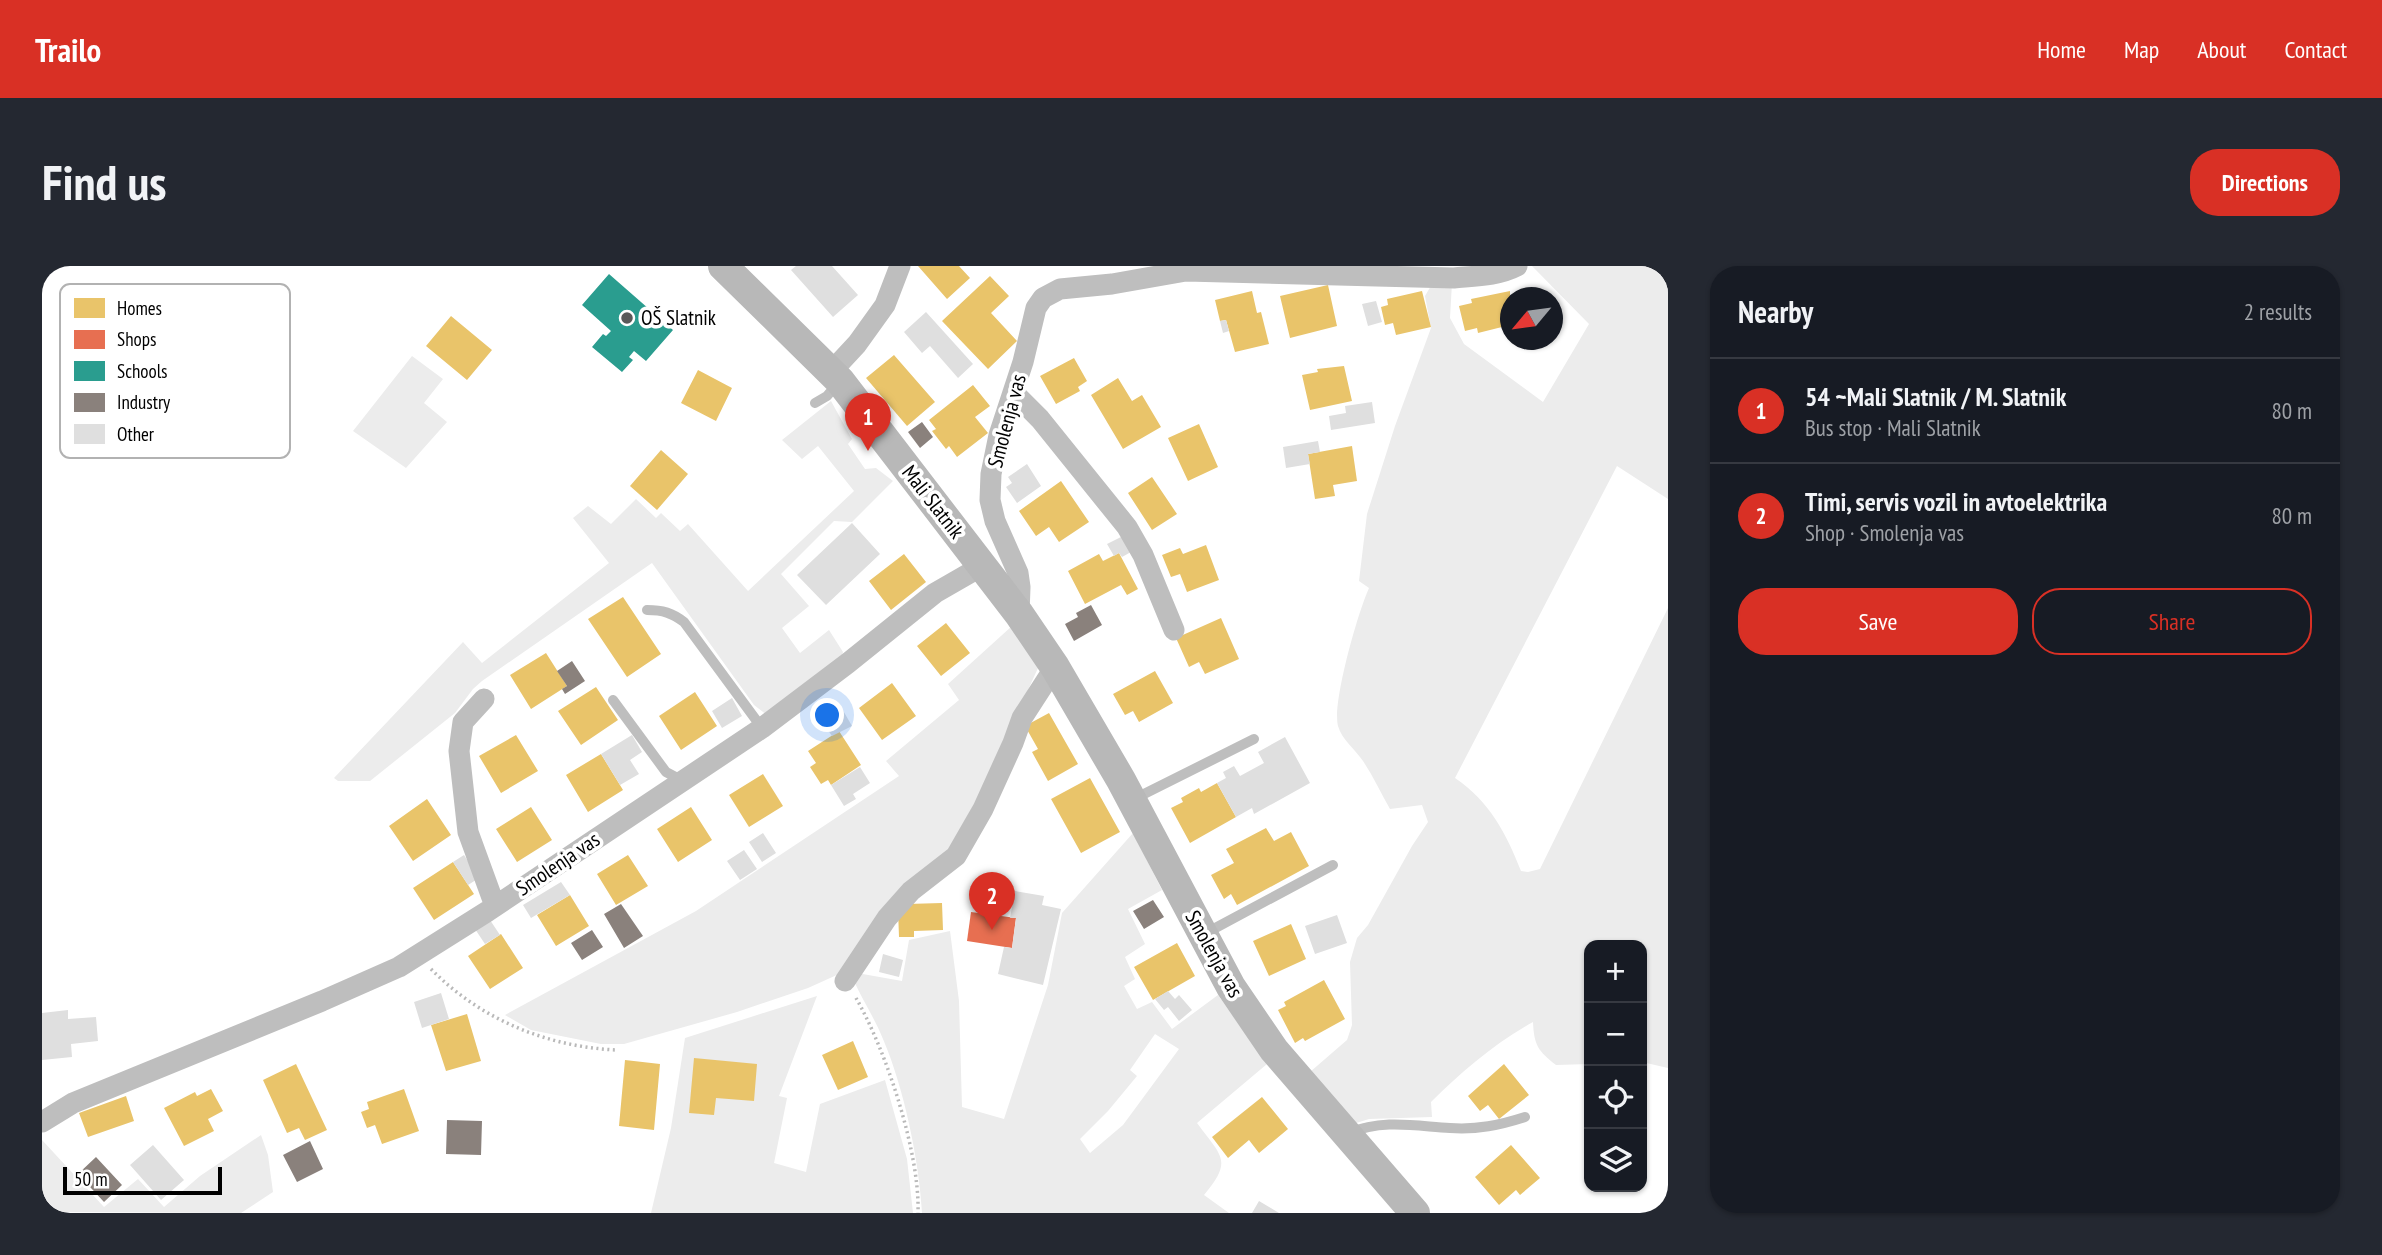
<!DOCTYPE html>
<meta charset="utf-8">
<style>
:root{--surface:#171b24;--page:#242831;--text:#f1f3f6;--muted:#9ea1a6;--line:#363941;--accent:#d93025}
body{margin:0;font-family:"PT Sans Narrow",sans-serif;background:var(--page);color:var(--text)}
.controls{position:absolute;right:21px;bottom:21px;display:grid;overflow:hidden;border-radius:14px;box-shadow:0 2px 5px #0004}
.controls button{width:63px;height:63px;display:grid;place-items:center;padding:0;border:0;border-bottom:2px solid var(--line);background:var(--surface);color:var(--text);font:35px sans-serif}
.compass{position:absolute;left:1458px;top:21px;width:63px;height:63px;border-radius:50%;background:var(--surface);box-shadow:0 2px 5px #0004;rotate:241deg}
.scale{position:absolute;left:21px;bottom:18px;width:159px;box-sizing:border-box;padding-left:7px;border:4px solid #000;border-top:0;font-size:19px;line-height:24px;white-space:nowrap;color:#000;-webkit-text-stroke:5px #fff;paint-order:stroke}
.you{position:absolute;left:786px;top:450px;width:24px;height:24px;margin:-18px;border:5px solid #fff;border-radius:50%;background:#1a73e8;box-shadow:0 0 0 10px #1a73e833}
.badge{display:grid;place-items:center;width:46px;height:46px;border-radius:50%;background:var(--accent);color:#fff;font-size:23px;font-weight:700}
.pin{position:absolute;translate:-50% -58px;filter:drop-shadow(0 2px 4px #0008)}
.pin::after{content:'';position:absolute;top:37px;width:24px;height:21px;background:inherit;clip-path:polygon(0 0,100% 0,50% 100%)}
.list{margin:0;padding:0;list-style:none}
h2{display:flex;justify-content:space-between;align-items:center;height:91px;margin:0;padding:0 28px;font-size:30px}
h2 small{font-size:23px;font-weight:400;color:var(--muted)}
.list li{display:grid;grid-template-columns:46px 1fr auto;gap:21px;align-items:center;box-sizing:border-box;height:105px;padding:0 28px;border-top:2px solid var(--line)}
.list b{display:block;font-size:26px;white-space:nowrap}
.list p{margin:0;font-size:23px;white-space:nowrap;color:var(--muted)}
.list em{font-size:23px;font-style:normal;color:var(--muted)}
.actions{display:flex;gap:14px;padding:21px 28px}
.actions a{flex:1;padding:16px 0;border:2px solid var(--accent);border-radius:28px;text-align:center;font-size:24px;color:var(--accent)}
.actions .main{background:var(--accent);color:#fff}
.icon{flex:none;width:38px;height:38px;fill:none;stroke:currentColor;stroke-width:2;stroke-linecap:round;stroke-linejoin:round}
.map{position:relative;flex:none;width:1626px;height:947px;overflow:hidden;border-radius:28px}
header{display:flex;align-items:center;gap:42px;box-sizing:border-box;height:98px;padding:0 35px;background:var(--accent);color:#fff}
header strong{font-size:33px}
nav{display:flex;gap:38px;margin-inline-start:auto;font-size:24px}
.intro{display:flex;align-items:center;justify-content:space-between;box-sizing:border-box;height:168px;padding:0 42px}
h1{margin:0;font-size:49px}
.button{padding:18px 32px;border-radius:28px;background:var(--accent);color:#fff;font-size:24px;font-weight:700}
main{display:flex;gap:42px;padding:0 42px}
aside{flex:1;background:var(--surface);border-radius:28px;box-shadow:0 2px 5px #0004}
.map>svg:first-child{display:block}
.green{fill:#ececec;fill-rule:evenodd}
.homes{fill:#e9c46a}
.shops{fill:#e76f51}
.schools{fill:#2a9d8f}
.industry{fill:#8a817c}
.building{fill:#dfdfdf}
.lines{fill:none;stroke-linecap:round;stroke-linejoin:round}
.path{stroke:#b9b9b9;stroke-width:3.5;stroke-dasharray:2 3.5;stroke-linecap:butt}
.lane{stroke:#bebebe;stroke-width:10}
.street{stroke:#bebebe;stroke-width:21}
.secondary{stroke:#b8b8b8;stroke-width:30}
.poi-dot{fill:#595959;stroke:#fff;stroke-width:2.5}
.labels{text-anchor:middle;stroke-width:7;stroke-linejoin:round;paint-order:stroke}
.poi-label{font-size:21px;fill:#000;stroke:#fff;text-anchor:start}
.street-label{font-size:21px;fill:#000;stroke:#fff}
.key{fill:#fff;stroke:#b2b2b2;stroke-width:2}
.key-label{font-size:19px;fill:#000}
</style>
<header>
<strong>Trailo</strong>
<nav><a>Home</a><a>Map</a><a>About</a><a>Contact</a></nav>
</header>
<div class="intro"><h1>Find us</h1><a class="button">Directions</a></div>
<main>
<div class="map">
<svg width="1626" height="947" viewBox="0 0 1626 947">
<rect width="100%" height="100%" fill="#fff"/>
<!-- green -->
<path class="green" d="M1490,0H1613L1626,14V233L1575,200L1413,512C1448,536 1464,567 1479,605L1486,606L1498,603L1626,342V802L1600,796V679H1547V798L1514,799C1496,785 1492,779 1491,756C1453,777 1419,806 1389,836L1390,851L1327,853L1311,858L1268,806L1305,774L1310,759L1308,696L1315,672L1326,659L1370,580L1386,556L1380,539L1348,543C1339,527 1331,510 1321,495C1313,483 1300,474 1296,460C1290,437 1316,346 1327,322L1317,315L1325,248L1353,160L1389,62L1383,30L1390,18L1410,17L1408,52L1422,78L1501,136L1547,58Z
M370,90L401,113L382,137L405,156L364,202L311,165Z
M789,135L810,173L806,178L823,203L834,202L851,215L810,256L792,255L739,308L767,340L740,362L758,387L787,364L801,386L799,394L725,449L712,439L610,297L440,415L431,423L413,447L328,515H296L292,512L421,376L440,397L567,297L531,252L546,240L569,258L594,233L614,252L619,247L638,265L646,258L706,325L812,225L776,180L760,193L740,174Z
M970,360L996,402L943,518L907,584L797,708L766,722L695,746L582,778H559L489,764L463,749L654,645L857,510L844,495L917,434L906,418Z
M1091,567L1120,624L1086,643L1103,678L1083,691L1093,713L1082,720L1095,743L1110,736L1130,763L1176,729L1225,798L1155,857C1180,891 1191,894 1162,929L1187,947H880C877,894 862,822 841,773C833,753 821,735 812,715L815,707L860,715L867,674L908,665L917,735L920,841L962,853L1006,719L1020,647ZM1113,768L1137,783L1081,859L1048,887L1038,873L1066,845L1095,810L1088,804Z
M775,730L737,830L745,832L732,897L764,906L778,838L843,814L865,893L871,947H609L629,862L643,772Z
M219,869L226,889L231,926L199,947L0,946V874L62,941L96,913L122,941L158,910Z"/>
<!-- homes -->
<path class="homes" d="M876,0H917L928,12L905,33Z
M948,10L967,30L949,47L975,75L946,103L900,55Z
M1286,19L1295,60L1248,72L1238,30Z
M1210,25L1215,47L1219,46L1227,78L1193,86L1184,54L1178,55L1173,34Z
M1380,25L1389,61L1354,69L1351,57L1343,59L1339,41L1346,39L1345,33Z
M1468,25V59L1436,67L1435,62L1423,65L1417,40L1430,37L1429,33Z
M409,50L450,84L425,114L384,80Z
M852,89L893,136L865,160L824,112Z
M1032,92L1045,115L1036,121L1038,125L1014,138L998,110Z
M1302,100L1310,135L1268,144L1260,109L1276,106L1275,103Z
M656,104L690,122L674,155L639,137Z
M1076,112L1090,135L1100,129L1119,161L1081,183L1049,129Z
M931,119L948,140L933,151L946,167L915,191L907,180L904,183L890,165L894,163L887,154Z
M1157,158L1176,201L1146,215L1126,172Z
M1310,180L1315,215L1291,219L1293,230L1273,233L1266,188Z
M619,184L646,208L615,244L588,220Z
M1110,211L1135,248L1110,264L1086,227Z
M1019,215L1047,256L1017,276L1007,261L994,270L977,245Z
M1164,279L1177,314L1145,326L1138,308L1129,311L1120,289L1138,282L1141,288Z
M1077,287L1096,323L1085,329L1079,319L1043,338L1026,305L1057,288L1061,295Z
M862,288L884,316L849,344L827,315Z
M581,331L619,388L585,411L546,353Z
M1179,352L1197,393L1163,408L1157,396L1147,401L1134,372Z
M904,357L928,387L899,410L875,380Z
M504,387L525,420L489,443L468,409Z
M1113,405L1131,437L1097,456L1091,445L1083,449L1071,428Z
M850,417L874,450L840,474L817,442Z
M554,421L576,454L539,479L516,445Z
M653,426L675,460L639,484L617,450Z
M1007,447L1036,498L1006,515L990,486L996,483L983,460Z
M797,465L819,499L789,519L786,514L779,518L768,501L774,497L766,485Z
M474,469L496,505L459,527L437,490Z
M559,488L581,524L546,546L524,509Z
M721,508L741,540L707,561L687,529Z
M1048,512L1078,566L1039,587L1009,533Z
M1175,517L1194,551L1148,577L1129,542L1141,536L1139,532L1157,522L1159,526Z
M385,533L409,569L371,595L347,560Z
M489,541L510,574L475,596L454,563Z
M649,541L670,574L636,596L615,563Z
M1224,562L1232,575L1249,566L1267,600L1195,639L1189,628L1182,633L1169,609L1192,597L1184,583Z
M586,589L606,620L574,639L555,608Z
M411,596L432,628L392,654L371,622Z
M528,629L547,660L514,680L495,649Z
M900,637L901,664L872,665V671H857L856,644L865,638Z
M1249,658L1264,693L1227,710L1211,675Z
M459,668L481,702L448,723L426,690Z
M1135,677L1153,710L1111,734L1092,701Z
M1282,714L1303,753L1263,775L1261,772L1253,777L1236,744L1244,740L1242,736Z
M425,748L439,795L404,805L389,759Z
M811,775L826,811L796,824L780,789Z
M652,792L715,798L712,835L674,832L672,849L647,847Z
M583,794L618,798L612,864L577,860Z
M254,798L285,864L263,874L257,862L245,867L221,814Z
M1462,798L1487,829L1457,853L1446,839L1438,845L1426,830Z
M169,823L181,845L166,853L172,865L142,880L122,842L153,826L155,830Z
M362,823L377,865L340,878L333,859L325,862L319,846L327,843L325,836Z
M84,830L92,855L46,871L37,847Z
M1220,831L1246,863L1217,887L1207,874L1186,892L1170,871Z
M1469,879L1498,912L1478,929L1474,924L1457,939L1433,911Z"/>
<!-- shops -->
<path class="shops" d="M929,646L974,652L970,682L925,675Z"/>
<!-- schools -->
<path class="schools" d="M567,8L631,64L604,95L592,85L587,91L591,94L580,106L550,81L561,68L564,70L569,65L540,39Z"/>
<!-- industry -->
<path class="industry" d="M880,156L891,171L878,182L866,166Z
M1049,339L1060,359L1032,375L1023,358L1036,351L1034,347Z
M530,395L543,415L523,428L520,423L525,420L515,405Z
M1111,634L1122,651L1102,663L1091,645Z
M579,638L601,670L582,682L562,648Z
M550,664L561,681L540,694L529,677Z
M405,854L440,855L439,889L404,888Z
M268,875L281,903L255,916L241,889Z
M54,891L80,919L62,936L36,908Z"/>
<!-- building -->
<path class="building" d="M754,0H790L816,29L791,51L749,4Z
M1334,35L1340,56L1326,60L1320,38Z
M884,46L931,98L916,112L888,80L880,87L862,66Z
M1184,54L1187,65L1181,67L1178,55Z
M1330,136L1333,157L1289,164L1287,150L1304,147L1303,140Z
M1276,175L1278,186L1266,188L1268,198L1244,202L1241,181Z
M985,198L999,220L975,237L964,221L970,217L966,211Z
M810,257L838,288L784,339L755,309Z
M1081,270L1089,286L1080,291L1077,287L1072,290L1065,278Z
M690,432L700,450L680,462L670,445Z
M799,441L810,460L790,470L779,454Z
M590,469L600,486L588,494L597,508L578,519L559,488Z
M1243,471L1268,517L1212,548L1210,542L1194,551L1175,517L1184,512L1181,506L1192,500L1198,510L1222,497L1216,486Z
M818,501L828,517L811,528L814,533L802,540L789,519Z
M721,567L734,587L720,596L707,576Z
M702,584L715,603L698,614L685,595Z
M422,589L437,612L426,619L411,596Z
M519,616L528,629L489,652L481,639Z
M973,625L1002,630L1000,639L1019,643L1001,719L956,708L962,681L970,682L974,652H968Z
M1295,649L1305,677L1273,688L1263,660Z
M448,654L458,669L443,678L433,663Z
M841,688L861,694L857,711L837,706Z
M1126,725L1133,733L1137,729L1150,744L1137,755L1126,741L1122,744L1113,733Z
M399,727L407,753L380,762L372,736Z
M26,744V753L54,751L56,775L29,778L30,791L0,794V747Z
M111,879L142,914L119,934L88,899Z
M1217,935L1237,947H1210Z"/>
<g class="lines">
<!-- path -->
<path class="path" d="M389,703C438,753 505,781 575,784
M814,732C844,784 878,887 876,947"/>
<!-- lane -->
<path class="lane" d="M773,137L785,130L796,117
M605,344C621,344 630,347 642,356L720,462
M571,434L624,506L641,515
M1092,533L1212,473
M1164,667L1291,599
M1307,867C1341,853 1373,860 1408,862C1435,864 1458,859 1483,851"/>
<!-- street -->
<path class="street" d="M789,106L815,78L843,39L858,0
M972,127L998,153L1085,261L1101,289L1132,364
M977,348L978,321L976,307L953,255L948,234L949,208L957,169L981,96L994,42L1001,32L1018,23L1070,18L1144,5L1412,12C1433,10 1456,10 1475,0
M442,433L421,456L417,485L426,566L453,640
M803,715L845,652L869,625L914,590L941,543L971,477L980,452L1013,401
M0,856L31,837L280,735L357,701L446,645L720,462L806,397L893,327L940,300"/>
<!-- secondary -->
<path class="secondary" d="M681,0L798,115L977,348L1013,401L1079,514L1189,721L1232,784L1373,947"/>
</g>
<!-- markers -->
<circle class="poi-dot" cx="585" cy="52" r="7"/>
<g class="labels">
<!-- poi labels -->
<g class="poi-label">
<text x="599" y="59">OŠ Slatnik</text>
</g>
<!-- street labels -->
<g class="street-label">
<text transform="translate(965 155) rotate(-75)" y="7">Smolenja vas</text>
<text transform="translate(891 236) rotate(52)" y="7">Mali Slatnik</text>
<text transform="translate(516 598) rotate(-34)" y="7">Smolenja vas</text>
<text transform="translate(1172 688) rotate(61)" y="7">Smolenja vas</text>
</g>
</g>
<!-- legend -->
<rect x="18" y="18" width="230" height="174" rx="10" class="key"/>
<rect x="32" y="32" width="31" height="20" fill="#e9c46a"/>
<rect x="32" y="64" width="31" height="19" fill="#e76f51"/>
<rect x="32" y="95" width="31" height="20" fill="#2a9d8f"/>
<rect x="32" y="127" width="31" height="19" fill="#8a817c"/>
<rect x="32" y="158" width="31" height="20" fill="#dfdfdf"/>
<g class="key-label">
<text x="75" y="49">Homes</text>
<text x="75" y="80">Shops</text>
<text x="75" y="112">Schools</text>
<text x="75" y="143">Industry</text>
<text x="75" y="175">Other</text>
</g>
</svg>
<div class="controls">
<button>+</button>
<button>−</button>
<button><svg class="icon" aria-label="locate" viewBox="0 0 24 24"><circle cx="12" cy="12" r="6"/><path d="M12 2v4M12 18v4M2 12h4M18 12h4"/></svg></button>
<button><svg class="icon" aria-label="layers" viewBox="0 0 24 24"><path d="M12 4l9 5-9 5-9-5zM3 14l9 5 9-5"/></svg></button>
</div>
<svg class="compass" viewBox="-18 -18 36 36"><path d="M0-13l5 13h-10z" fill="#e53935"/><path d="M0 13l5-13h-10z" fill="#9ea1a6"/></svg>
<div class="scale">50 m</div>
<div class="you"></div>
<div class="pin badge" style="left:826px;top:185px">1</div>
<div class="pin badge" style="left:950px;top:664px">2</div>
</div>
<aside>
<h2>Nearby<small>2 results</small></h2>
<ul class="list">
<li><span class="badge">1</span><div><b>54 ~Mali Slatnik / M. Slatnik</b><p>Bus stop · Mali Slatnik</p></div><em>80 m</em></li>
<li><span class="badge">2</span><div><b>Timi, servis vozil in avtoelektrika</b><p>Shop · Smolenja vas</p></div><em>80 m</em></li>
</ul>
<div class="actions"><a class="main">Save</a><a>Share</a></div>
</aside>
</main>
